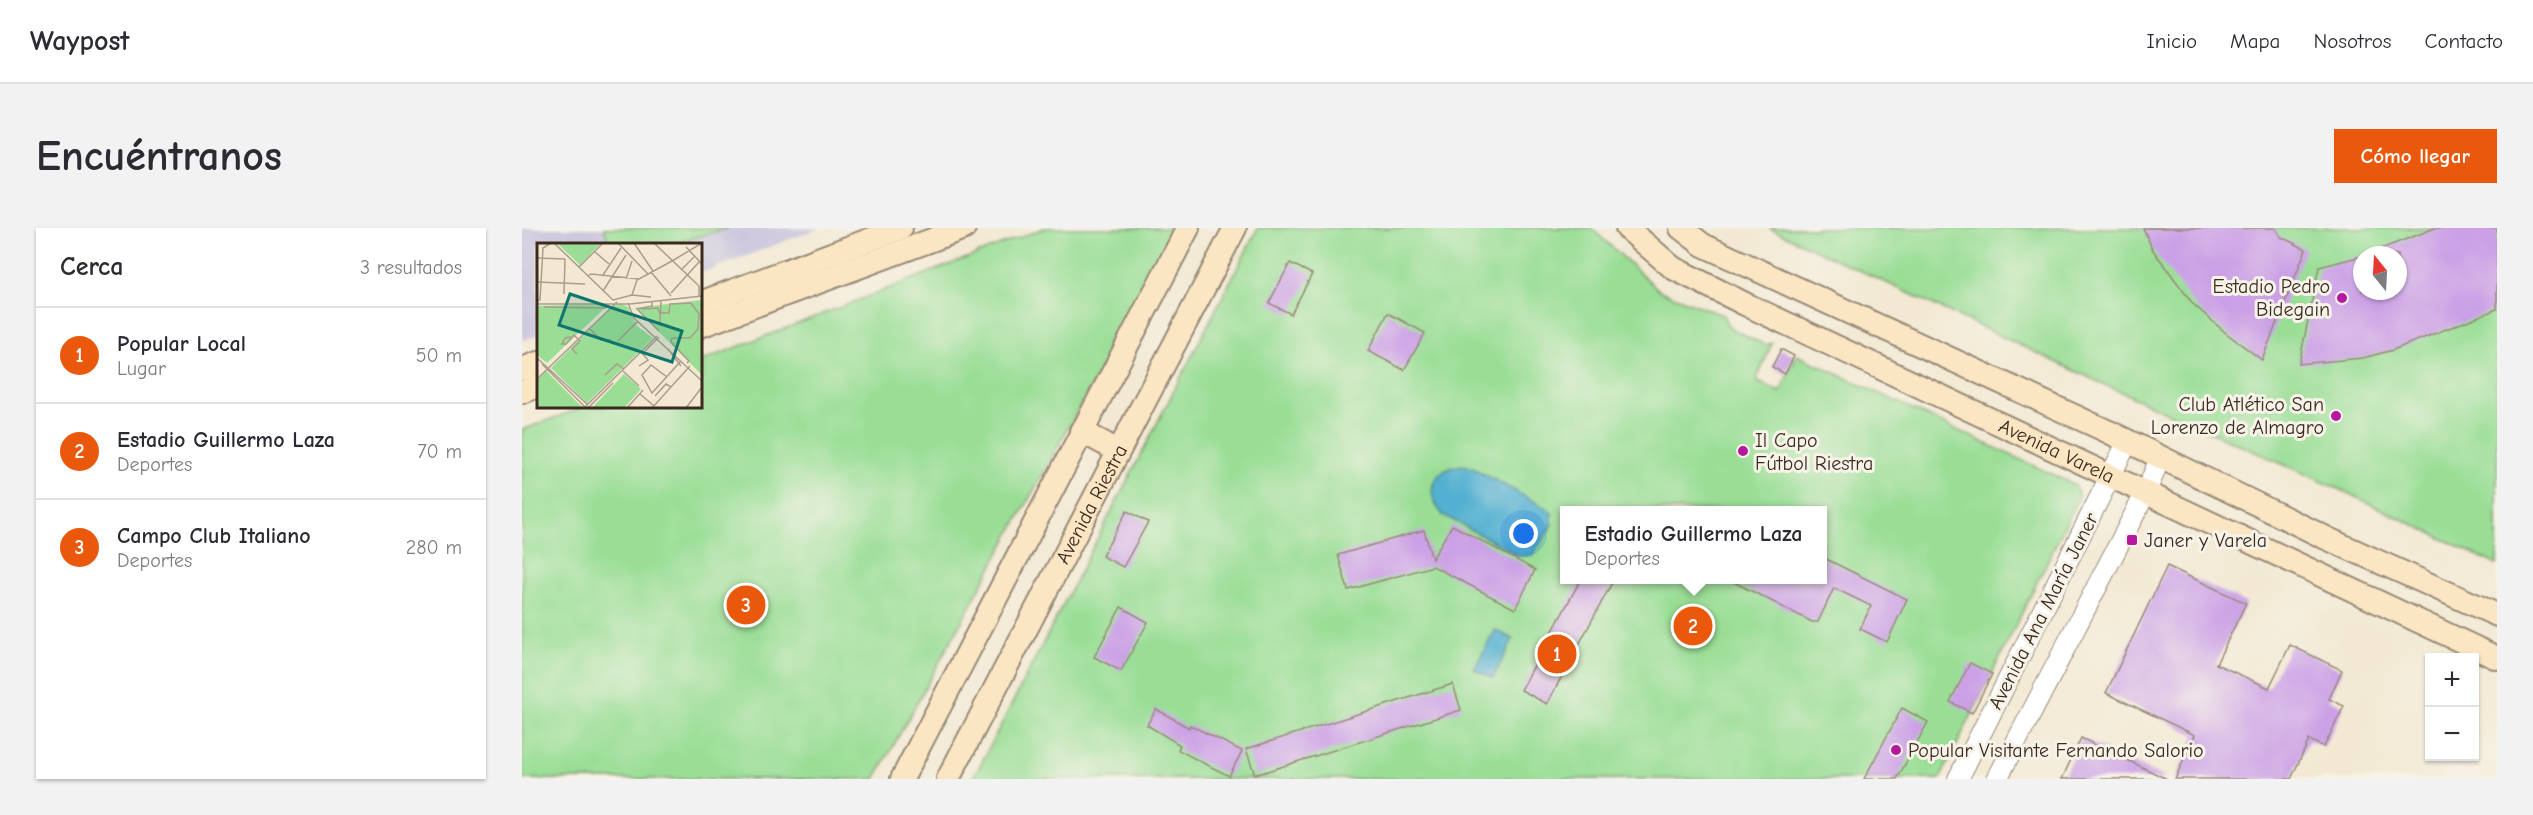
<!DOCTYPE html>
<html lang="es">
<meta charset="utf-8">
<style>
:root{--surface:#fff;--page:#f2f2f3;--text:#2b2b33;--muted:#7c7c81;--line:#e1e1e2;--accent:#ea580c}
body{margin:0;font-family:"Comic Neue",sans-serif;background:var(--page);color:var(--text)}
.controls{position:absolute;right:18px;bottom:18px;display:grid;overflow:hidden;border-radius:0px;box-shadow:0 2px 4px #0004}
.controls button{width:54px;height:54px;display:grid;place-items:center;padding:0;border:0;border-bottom:2px solid var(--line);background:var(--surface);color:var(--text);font:30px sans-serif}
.compass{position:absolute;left:1831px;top:18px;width:54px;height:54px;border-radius:50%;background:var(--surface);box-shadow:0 2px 4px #0004;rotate:342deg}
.you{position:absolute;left:1002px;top:306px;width:21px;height:21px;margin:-15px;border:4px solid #fff;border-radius:50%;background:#1a73e8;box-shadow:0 0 0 9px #1a73e833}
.badge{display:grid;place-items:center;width:39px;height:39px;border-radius:50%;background:var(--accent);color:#fff;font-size:20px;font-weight:700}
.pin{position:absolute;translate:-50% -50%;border:3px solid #fff;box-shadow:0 2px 6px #0006}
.popup{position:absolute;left:1038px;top:278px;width:267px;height:78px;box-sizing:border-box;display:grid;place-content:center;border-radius:0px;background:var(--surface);filter:drop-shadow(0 2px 4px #0005);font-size:20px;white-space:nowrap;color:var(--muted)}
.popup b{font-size:22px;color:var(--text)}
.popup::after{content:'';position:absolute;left:50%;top:100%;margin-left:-12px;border:12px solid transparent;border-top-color:var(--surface)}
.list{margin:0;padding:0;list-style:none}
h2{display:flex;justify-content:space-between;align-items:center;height:78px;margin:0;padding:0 24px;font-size:26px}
h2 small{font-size:20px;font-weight:400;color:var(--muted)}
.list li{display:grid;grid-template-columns:39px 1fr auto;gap:18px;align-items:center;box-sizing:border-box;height:96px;padding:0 24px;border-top:2px solid var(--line)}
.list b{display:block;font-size:22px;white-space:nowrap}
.list p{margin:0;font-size:20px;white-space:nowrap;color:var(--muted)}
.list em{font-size:20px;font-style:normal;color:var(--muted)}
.map{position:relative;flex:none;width:1975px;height:551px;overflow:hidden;border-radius:0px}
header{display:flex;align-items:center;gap:36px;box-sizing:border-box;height:84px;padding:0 30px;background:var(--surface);border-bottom:2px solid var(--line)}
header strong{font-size:28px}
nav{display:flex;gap:33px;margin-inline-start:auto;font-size:21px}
.intro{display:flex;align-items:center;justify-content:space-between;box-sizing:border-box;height:144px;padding:0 36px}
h1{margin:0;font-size:42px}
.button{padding:15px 27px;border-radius:0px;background:var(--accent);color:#fff;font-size:21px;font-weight:700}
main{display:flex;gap:36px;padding:0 36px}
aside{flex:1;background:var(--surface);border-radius:0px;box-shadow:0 2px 4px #0004}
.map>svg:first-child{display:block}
.industrial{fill:#c5c0db}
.green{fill:#9ade96;stroke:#6a845a;stroke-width:1.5;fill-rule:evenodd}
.water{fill:#52b0d1;stroke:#466d78;stroke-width:1.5}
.building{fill:#cba0e6}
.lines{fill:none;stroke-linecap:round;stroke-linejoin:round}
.tertiary-casing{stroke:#978a78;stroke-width:22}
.secondary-casing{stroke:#978a78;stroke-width:26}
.tertiary{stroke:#fff;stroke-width:20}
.secondary{stroke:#fbe6c4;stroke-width:22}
.poi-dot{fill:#b5179e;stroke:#f7f3e8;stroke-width:2}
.labels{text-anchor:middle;stroke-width:6;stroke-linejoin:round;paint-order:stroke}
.poi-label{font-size:20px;fill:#3b2a1e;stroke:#f7f3e8;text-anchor:start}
.street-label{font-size:20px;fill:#3b2a1e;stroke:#f7f3e8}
.inset-road{fill:none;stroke:#a99d8b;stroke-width:1.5}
.view{fill:#0f766e;fill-opacity:0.15;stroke:#0f766e;stroke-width:3}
.inset-edge{fill:none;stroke:#3b2a1e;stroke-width:3}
</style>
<header>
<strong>Waypost</strong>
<nav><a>Inicio</a><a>Mapa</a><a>Nosotros</a><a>Contacto</a></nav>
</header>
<div class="intro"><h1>Encuéntranos</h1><a class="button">Cómo llegar</a></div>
<main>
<aside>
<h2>Cerca<small>3 resultados</small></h2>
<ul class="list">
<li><span class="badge">1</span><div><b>Popular Local</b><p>Lugar</p></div><em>50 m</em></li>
<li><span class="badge">2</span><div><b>Estadio Guillermo Laza</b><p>Deportes</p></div><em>70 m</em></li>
<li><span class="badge">3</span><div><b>Campo Club Italiano</b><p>Deportes</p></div><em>280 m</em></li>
</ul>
</aside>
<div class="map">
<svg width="1975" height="551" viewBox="0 0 1975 551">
<rect width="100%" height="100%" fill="#f7f3e8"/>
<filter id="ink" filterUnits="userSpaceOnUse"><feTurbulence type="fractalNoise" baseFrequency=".0167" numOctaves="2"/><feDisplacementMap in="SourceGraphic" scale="12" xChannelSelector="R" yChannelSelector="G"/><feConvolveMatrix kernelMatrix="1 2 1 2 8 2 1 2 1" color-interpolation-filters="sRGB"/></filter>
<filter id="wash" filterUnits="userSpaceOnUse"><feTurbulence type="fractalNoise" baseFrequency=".008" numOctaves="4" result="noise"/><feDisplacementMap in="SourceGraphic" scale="24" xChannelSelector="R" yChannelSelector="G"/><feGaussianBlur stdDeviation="1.35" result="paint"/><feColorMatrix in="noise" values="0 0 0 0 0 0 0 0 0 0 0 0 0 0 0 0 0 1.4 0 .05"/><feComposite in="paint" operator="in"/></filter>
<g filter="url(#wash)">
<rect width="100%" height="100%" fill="#f3e9d3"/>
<!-- industrial -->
<path class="industrial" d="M0,0H298L179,45L178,16H16V107L0,113Z"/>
<!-- green -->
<path class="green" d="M82,0H207L149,16H87Z
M522,0H656L353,551H0V202L62,179L178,178L179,133Z
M736,0H1069L1138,63L1201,87L1206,99L1243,117L1250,115L1234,153L1258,164L1275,127L1553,257L1557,269L1418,551H451ZM1042,282H1300V352H1042Z
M1247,0H1975V337L1832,268L1579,155ZM1840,27H1876V63H1840Z"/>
<!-- water -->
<path class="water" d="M940,237L951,240L1026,281L1030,285V297L1010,327L998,328L921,287C901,263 910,242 940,237Z
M973,402L991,411L971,450L952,441Z"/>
<g id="blocks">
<!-- building -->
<path class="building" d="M1621,0H1753L1759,9L1784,21L1740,132L1704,105L1671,76L1631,22Z
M1913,0H1975V81L1871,122L1841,130L1777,136L1797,39L1840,28V63H1876V27L1846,26Z
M768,35L790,46L769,86L747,75Z
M866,85L903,105L882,142L846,123Z
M1259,121L1272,128L1263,146L1250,139Z
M605,283L626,294L601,339L580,328Z
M930,297L1013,342L993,381L911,338L826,362L816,327L902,302L910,331Z
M1300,329L1385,371L1365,414L1338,401L1349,378L1312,360L1296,394H1290L1206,351H1300Z
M1645,338L1724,375L1694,436L1747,460L1768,417L1820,442L1807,471L1822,478L1802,519L1787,512L1769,551H1653L1673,507L1584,465Z
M1059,351H1092L1025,476L999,462Z
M599,379L626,394L599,443L572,429Z
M1448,435L1470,446L1450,485L1428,474Z
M931,456L939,482L733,547L724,521Z
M1380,480L1406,494L1375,551H1342Z
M634,481L667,500L668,497L720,523L707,548L656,522L658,517L625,497Z
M1559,510L1645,551H1540Z"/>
</g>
</g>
<g filter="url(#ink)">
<use href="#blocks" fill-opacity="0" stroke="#978a78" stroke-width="1.5"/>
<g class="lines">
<defs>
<path id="tertiary" d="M1436,551L1606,213
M1475,551L1624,264L1638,230"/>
<g id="secondary">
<path id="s1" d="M1105,0L1151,40L1223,76L1975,430"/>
<path d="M1159,0L1181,17L1587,204L1804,310L1975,387"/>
<path d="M178,75L379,0"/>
<path d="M178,98L442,0"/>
<path d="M0,141L16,135"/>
<path d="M0,164L16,158"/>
<path d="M559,203L596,223"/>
<path d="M380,551L666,0"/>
<path id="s2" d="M426,551L713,0"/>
</g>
</defs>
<!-- tertiary casing -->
<use href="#tertiary" class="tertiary-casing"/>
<!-- secondary casing -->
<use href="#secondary" class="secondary-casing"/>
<!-- tertiary -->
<use href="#tertiary" class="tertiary"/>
<!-- secondary -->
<use href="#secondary" class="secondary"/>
</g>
</g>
<!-- markers -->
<g class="poi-dot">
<circle cx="1820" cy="70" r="6"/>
<circle cx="1814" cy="188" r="6"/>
<circle cx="1221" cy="223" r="6"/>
<rect x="1604" y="306" width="12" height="12" rx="3"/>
<circle cx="1374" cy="522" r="6"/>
</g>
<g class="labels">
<!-- poi labels -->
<g class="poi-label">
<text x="1808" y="65" text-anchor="end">Estadio Pedro<tspan x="1808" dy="23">Bidegain</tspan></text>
<text x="1802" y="183" text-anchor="end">Club Atlético San<tspan x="1802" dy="23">Lorenzo de Almagro</tspan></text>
<text x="1233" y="219">Il Capo<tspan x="1233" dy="23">Fútbol Riestra</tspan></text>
<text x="1622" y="319">Janer y Varela</text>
<text x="1386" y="529">Popular Visitante Fernando Salorio</text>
</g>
<!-- street labels -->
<g class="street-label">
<text dy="7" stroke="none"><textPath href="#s1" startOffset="486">Avenida Varela</textPath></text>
<text dy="7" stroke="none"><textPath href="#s2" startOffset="310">Avenida Riestra</textPath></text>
<text transform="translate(1521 383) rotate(-63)" y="7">Avenida Ana María Janer</text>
</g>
</g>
<!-- overview -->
<g transform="translate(15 15)">
<rect width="165" height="165" fill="#f3e9d3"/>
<path d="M20,0H64L43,22ZM165,57V132L98,65ZM72,61L10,120L0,112V63ZM85,61L91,64L100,83L116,95L50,160L14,125L77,62ZM9,128L46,165L0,164V137ZM87,131L104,146L88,164L55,165Z" fill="#9ade96"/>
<path class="inset-road" d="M17,0L76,57M81,0L111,31M97,0L116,28M117,0L162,43V53M149,4L165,21M58,9L72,21M0,15L28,16M135,18L165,0M42,24L66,0M144,27L157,14M114,29L134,53M66,32L84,5M51,33L54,31L102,36M89,36L95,18M0,39L48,41M66,48L89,12M134,50L162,19M27,51L28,16M95,52L100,37L135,18M0,57H3L6,5L14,0M76,57L95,52L114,54M115,59V63L100,66L122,88M91,60L97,75L165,138M0,61H93L165,53M7,64L69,65M105,66L121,65L123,71M124,70H132L133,61L154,60M123,80L124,58M52,85L64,97H74M34,94L28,95L25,101H29L37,92L43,98L35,106L40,111M81,98L101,78M131,106L144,123M108,108L122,94M0,115L50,161M150,120L152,118L134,99L135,95H153L161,86L162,71L154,60M5,121L49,165M102,123L111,117L104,109M86,128L102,143M68,132L80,121L87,126M130,134L114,122L105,132L115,150L144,118M0,136L80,59M103,151L117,163M118,153L129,141L134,144M47,165L120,93M51,165L76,140M90,165L106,147M115,165L153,123M149,165L165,144"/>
<path class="view" d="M33,51L145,88L135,119L22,82Z"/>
<rect width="165" height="165" class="inset-edge"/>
</g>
</svg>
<div class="controls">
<button>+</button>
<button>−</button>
</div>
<svg class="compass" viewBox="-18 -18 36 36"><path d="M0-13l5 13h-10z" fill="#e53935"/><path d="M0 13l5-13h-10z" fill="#7c7c81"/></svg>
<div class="you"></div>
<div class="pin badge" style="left:1035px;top:426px">1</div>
<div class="pin badge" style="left:1171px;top:398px">2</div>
<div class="popup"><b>Estadio Guillermo Laza</b>Deportes</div>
<div class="pin badge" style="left:224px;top:377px">3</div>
</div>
</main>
